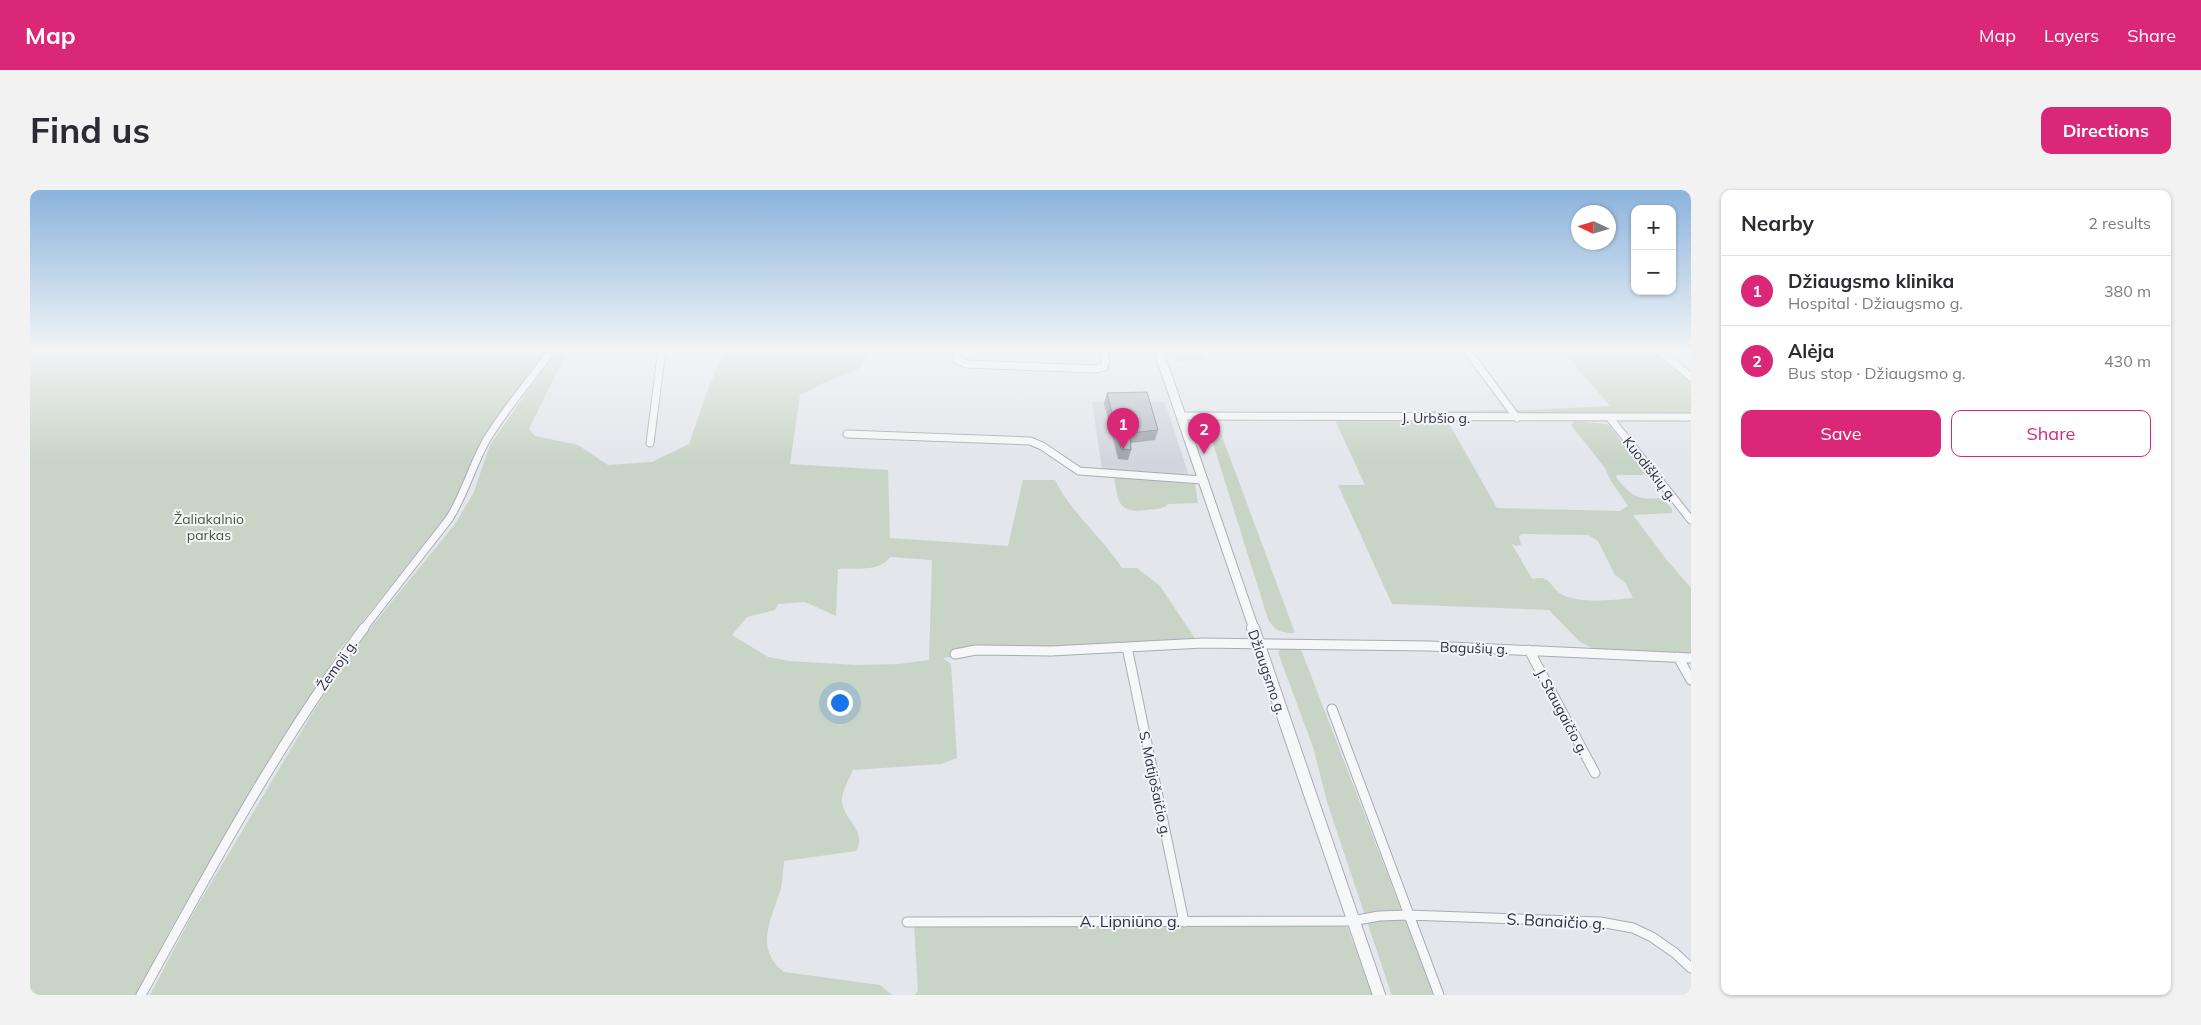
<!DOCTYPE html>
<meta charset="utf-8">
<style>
:root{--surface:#fff;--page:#f2f2f3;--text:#2b2b33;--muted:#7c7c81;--line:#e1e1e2;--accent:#db2777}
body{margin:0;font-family:Mulish,sans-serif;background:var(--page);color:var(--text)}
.controls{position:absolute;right:15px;top:15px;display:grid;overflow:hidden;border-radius:10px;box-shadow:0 1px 4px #0004}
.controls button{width:45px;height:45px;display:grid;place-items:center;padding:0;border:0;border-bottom:1px solid var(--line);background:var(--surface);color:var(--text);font:25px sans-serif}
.compass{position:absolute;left:1541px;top:15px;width:45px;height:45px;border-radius:50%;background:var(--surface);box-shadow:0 1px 4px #0004;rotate:274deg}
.you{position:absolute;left:809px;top:512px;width:18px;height:18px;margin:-12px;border:4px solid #fff;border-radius:50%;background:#1a73e8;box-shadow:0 0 0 8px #1a73e833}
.badge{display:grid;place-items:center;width:32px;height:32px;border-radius:50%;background:var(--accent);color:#fff;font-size:16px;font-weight:700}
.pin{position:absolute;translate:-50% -41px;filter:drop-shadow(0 1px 2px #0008)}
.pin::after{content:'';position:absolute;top:26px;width:18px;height:15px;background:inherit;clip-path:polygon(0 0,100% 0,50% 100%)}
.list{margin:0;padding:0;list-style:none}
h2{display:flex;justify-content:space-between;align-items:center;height:65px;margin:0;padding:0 20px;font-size:21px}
h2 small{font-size:16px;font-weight:400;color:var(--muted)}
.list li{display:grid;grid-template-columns:32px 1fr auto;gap:15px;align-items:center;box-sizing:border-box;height:70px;padding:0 20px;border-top:1px solid var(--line)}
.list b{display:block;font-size:19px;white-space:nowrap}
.list p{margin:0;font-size:16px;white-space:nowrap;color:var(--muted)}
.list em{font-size:16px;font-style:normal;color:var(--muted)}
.actions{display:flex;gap:10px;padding:15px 20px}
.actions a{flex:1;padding:11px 0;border:1px solid var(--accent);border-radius:10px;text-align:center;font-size:18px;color:var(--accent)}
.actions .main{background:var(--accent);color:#fff}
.map{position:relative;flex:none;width:1661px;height:805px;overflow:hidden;border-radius:10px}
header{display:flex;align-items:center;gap:30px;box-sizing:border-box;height:70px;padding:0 25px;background:var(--accent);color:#fff}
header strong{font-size:24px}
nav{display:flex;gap:28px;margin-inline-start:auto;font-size:18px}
.intro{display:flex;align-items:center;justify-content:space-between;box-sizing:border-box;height:120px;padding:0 30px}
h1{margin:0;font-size:35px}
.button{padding:12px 22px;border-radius:10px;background:var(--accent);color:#fff;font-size:18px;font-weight:700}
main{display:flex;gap:30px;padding:0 30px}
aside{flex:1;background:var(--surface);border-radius:10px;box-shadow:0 1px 4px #0004}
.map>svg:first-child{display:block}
.built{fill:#d2d5dd}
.green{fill:#c8d4c5;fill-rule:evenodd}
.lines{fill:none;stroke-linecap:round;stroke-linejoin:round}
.minor-far1-casing{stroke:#a8acb5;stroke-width:9}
.minor-casing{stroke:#a8acb5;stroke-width:11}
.tertiary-far1-casing{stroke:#a8acb5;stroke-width:11}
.tertiary-casing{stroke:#a8acb5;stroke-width:14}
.minor-far1{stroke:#f6f7f9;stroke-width:7}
.minor{stroke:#f6f7f9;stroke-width:9}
.tertiary-far1{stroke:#f6f7f9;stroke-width:9}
.tertiary{stroke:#f6f7f9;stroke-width:12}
.wall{fill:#a1a4ab}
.building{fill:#bbbfc7;stroke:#83868b}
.labels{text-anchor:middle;stroke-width:4;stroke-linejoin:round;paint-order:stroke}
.street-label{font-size:14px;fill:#2c3242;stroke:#f3f5f8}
.park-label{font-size:14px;fill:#3e5d3a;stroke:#f3f5f8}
.near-street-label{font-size:16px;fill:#2c3242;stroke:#f3f5f8}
</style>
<header>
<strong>Map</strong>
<nav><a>Map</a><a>Layers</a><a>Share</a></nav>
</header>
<div class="intro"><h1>Find us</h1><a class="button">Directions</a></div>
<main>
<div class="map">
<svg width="1661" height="805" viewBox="0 0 1661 805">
<rect width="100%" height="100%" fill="#e3e6eb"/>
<!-- built -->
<path class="built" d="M1062,212H1135L1159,286L1072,279Z"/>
<!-- green -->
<path class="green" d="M0,159H519L449,254L420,321L309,461L238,574L139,742L106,805H0Z
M527,159H538L499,239L505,246L548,255L578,275L622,272L659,254L678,199L696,159H841L828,180L795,192L770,205L760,274L858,280L860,348L978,356L993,290H1025C1041,323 1072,347 1092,378H1107L1130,396L1166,450L1003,457L913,468L921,474L927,568L911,574L823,580C819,589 812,601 812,610C812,629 838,641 826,661L754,671C753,680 753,689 751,698C742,729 723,758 754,782L850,795L862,805H120L162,725L286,517L333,447L425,334L443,304L460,255ZM860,367L902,370L899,470L869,474L827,475L759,471L738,467L702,445L717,427L745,420L748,414L775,412L806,426L808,379C825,378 850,382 860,367Z
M1141,159H1172L1173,170L1146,172Z
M1531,159H1620L1653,187L1661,192V226L1589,223L1404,225L1400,221L1497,220L1580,216Z
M1178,229L1186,230L1265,443C1252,443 1245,441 1238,429L1176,231Z
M1305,230H1417L1467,318L1590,321L1598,316L1581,291L1575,278L1541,235L1544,231L1576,234L1580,236L1614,282L1613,285H1587L1586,287C1602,307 1607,310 1632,308L1642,319V323L1603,325L1636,369L1661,398V465L1564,459L1549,451L1519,420L1362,414L1308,295H1335ZM1492,344L1558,345L1568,351L1585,385L1595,392L1603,408C1581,410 1554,414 1533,405C1519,399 1523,384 1502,389L1482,354L1486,356L1491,355L1489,346Z
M1084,287L1165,294L1168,313L1138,314C1132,320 1125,319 1116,320C1088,324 1088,311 1084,287Z
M1270,457L1404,805H1362L1361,803L1298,615L1283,557L1250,468L1248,462L1250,459Z
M884,734L1317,736L1342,805H884L888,801Z"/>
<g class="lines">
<defs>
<path id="minor-far1" d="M926,159L927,170L937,174L1066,179L1074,177L1076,172L1073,159
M1436,159L1487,228
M1627,159L1661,187
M1151,226L1661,227
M1579,227L1661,330
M817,244L1000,251L1012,256L1049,281L1172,290
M620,253L632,159
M333,439L419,329C435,304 442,275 457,249C476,218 501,189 523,159"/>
<path id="minor" d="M1097,457L1154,732
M1499,460L1565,583
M925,464L946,460L1021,461L1173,453L1399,456L1661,468
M1648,467L1661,490
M1302,519L1409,805
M877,732L1322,731L1349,726L1378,725L1570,732L1603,738L1622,747L1645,763L1661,778
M111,805C180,680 248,553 334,438"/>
<path id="tertiary-far1" d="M1128,159L1224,439"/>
<path id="tertiary" d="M1223,438L1349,805"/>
</defs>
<!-- minor-far1 casing -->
<use href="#minor-far1" class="minor-far1-casing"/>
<!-- minor casing -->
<use href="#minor" class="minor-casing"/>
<!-- tertiary-far1 casing -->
<use href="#tertiary-far1" class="tertiary-far1-casing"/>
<!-- tertiary casing -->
<use href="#tertiary" class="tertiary-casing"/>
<!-- minor-far1 -->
<use href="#minor-far1" class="minor-far1"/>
<!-- minor -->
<use href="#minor" class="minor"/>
<!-- tertiary-far1 -->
<use href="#tertiary-far1" class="tertiary-far1"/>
<!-- tertiary -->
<use href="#tertiary" class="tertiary"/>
</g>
<!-- wall -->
<path class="wall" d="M1077,203L1128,240L1125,250L1101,253V260L1098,270L1088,269L1074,213Z"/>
<!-- building -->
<path class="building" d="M1117,202L1128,240L1100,243L1101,260L1091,259L1077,203Z"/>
<!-- sky -->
<linearGradient id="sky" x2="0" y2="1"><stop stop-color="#8bb3dc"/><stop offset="0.59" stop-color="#f2f4f6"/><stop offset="1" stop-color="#f2f4f6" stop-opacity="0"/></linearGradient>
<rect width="1661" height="271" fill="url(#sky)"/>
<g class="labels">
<!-- street labels -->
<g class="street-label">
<text x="1406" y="233">J. Urbšio g.</text>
<text transform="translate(1620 279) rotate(52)" y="5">Kuodiškių g.</text>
<text transform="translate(1444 458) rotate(2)" y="5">Bagušių g.</text>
<text transform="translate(307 475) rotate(-55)" y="5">Žemoji g.</text>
<text transform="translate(1237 482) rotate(71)" y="5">Džiaugsmo g.</text>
<text transform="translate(1532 522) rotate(62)" y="5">J. Staugaičio g.</text>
<text transform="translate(1125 594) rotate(78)" y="5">S. Matijošaičio g.</text>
</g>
<!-- park labels -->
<g class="park-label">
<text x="179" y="334">Žaliakalnio<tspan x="179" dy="16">parkas</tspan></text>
</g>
<!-- near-street labels -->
<g class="near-street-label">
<text x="1100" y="737">A. Lipniūno g.</text>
<text transform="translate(1526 731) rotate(3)" y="6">S. Banaičio g.</text>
</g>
</g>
</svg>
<div class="controls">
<button>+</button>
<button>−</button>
</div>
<svg class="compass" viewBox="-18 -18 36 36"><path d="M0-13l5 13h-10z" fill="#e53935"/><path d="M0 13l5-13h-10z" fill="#7c7c81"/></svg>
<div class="you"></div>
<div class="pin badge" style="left:1093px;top:259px">1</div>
<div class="pin badge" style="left:1174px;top:264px">2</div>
</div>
<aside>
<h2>Nearby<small>2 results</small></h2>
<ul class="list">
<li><span class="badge">1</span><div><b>Džiaugsmo klinika</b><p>Hospital · Džiaugsmo g.</p></div><em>380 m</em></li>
<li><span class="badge">2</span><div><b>Alėja</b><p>Bus stop · Džiaugsmo g.</p></div><em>430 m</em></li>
</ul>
<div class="actions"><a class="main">Save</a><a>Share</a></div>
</aside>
</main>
